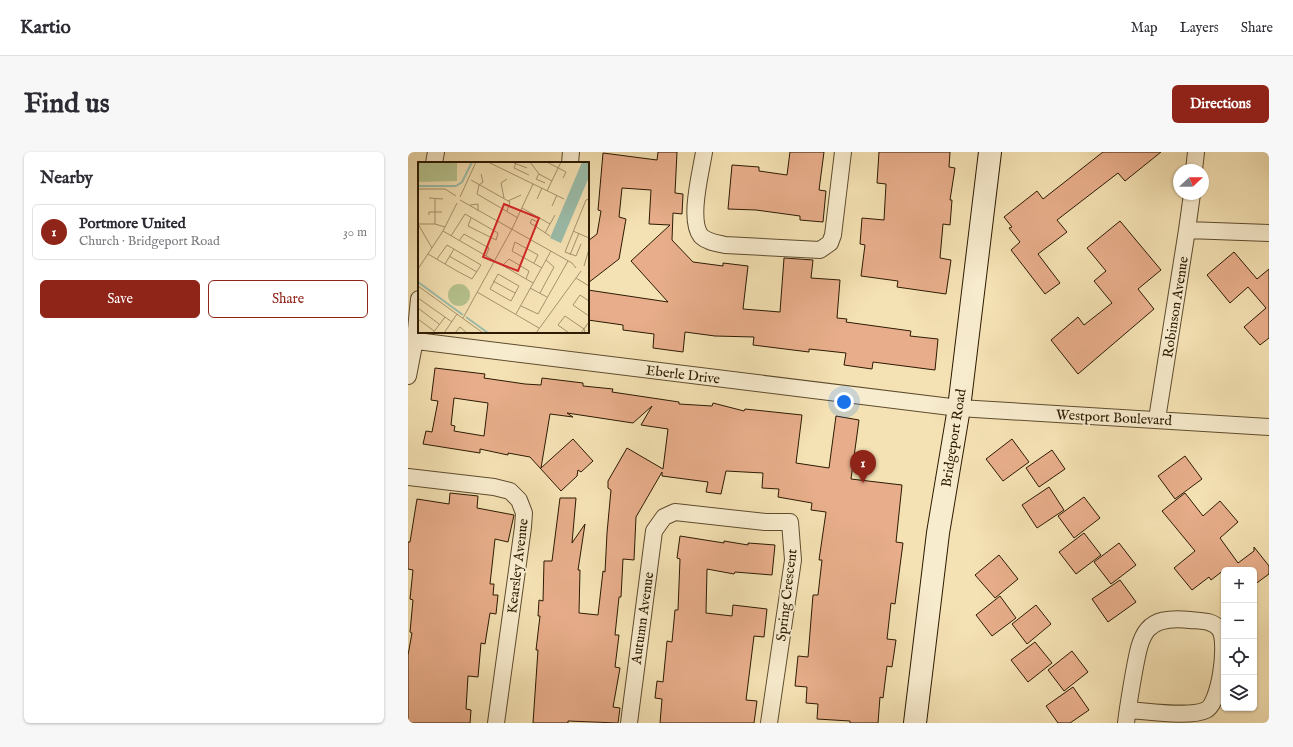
<!DOCTYPE html>
<meta charset="utf-8">
<style>
:root{--surface:#fff;--page:#f7f7f7;--text:#2b2b33;--muted:#7c7c81;--line:#e1e1e2;--accent:#8f2418}
body{margin:0;font-family:"IM FELL English",serif;background:var(--page);color:var(--text)}
.controls{position:absolute;right:12px;bottom:12px;display:grid;overflow:hidden;border-radius:6px;box-shadow:0 1px 3px #0004}
.controls button{width:36px;height:36px;display:grid;place-items:center;padding:0;border:0;border-bottom:1px solid var(--line);background:var(--surface);color:var(--text);font:20px sans-serif}
.compass{position:absolute;left:765px;top:12px;width:36px;height:36px;border-radius:50%;background:var(--surface);box-shadow:0 1px 3px #0004;rotate:68deg}
.you{position:absolute;left:436px;top:250px;width:14px;height:14px;margin:-10px;border:3px solid #fff;border-radius:50%;background:#1a73e8;box-shadow:0 0 0 6px #1a73e833}
.badge{display:grid;place-items:center;width:26px;height:26px;border-radius:50%;background:var(--accent);color:#fff;font-size:13px;font-weight:700}
.pin{position:absolute;translate:-50% -33px;filter:drop-shadow(0 1px 2px #0008)}
.pin::after{content:'';position:absolute;top:21px;width:14px;height:12px;background:inherit;clip-path:polygon(0 0,100% 0,50% 100%)}
.list{margin:0;padding:0;list-style:none}
h2{display:flex;justify-content:space-between;align-items:center;height:52px;margin:0;padding:0 16px;font-size:17px}
h2 small{font-size:13px;font-weight:400;color:var(--muted)}
.list li{display:grid;grid-template-columns:26px 1fr auto;gap:12px;align-items:center;box-sizing:border-box;height:56px;margin:0 8px 8px;padding:0 8px;border:1px solid var(--line);border-radius:6px}
.list b{display:block;font-size:15px;white-space:nowrap}
.list p{margin:0;font-size:13px;white-space:nowrap;color:var(--muted)}
.list em{font-size:13px;font-style:normal;color:var(--muted)}
.actions{display:flex;gap:8px;padding:12px 16px}
.actions a{flex:1;padding:9px 0;border:1px solid var(--accent);border-radius:6px;text-align:center;font-size:14px;color:var(--accent)}
.actions .main{background:var(--accent);color:#fff}
.icon{flex:none;width:22px;height:22px;fill:none;stroke:currentColor;stroke-width:2;stroke-linecap:round;stroke-linejoin:round}
.map{position:relative;flex:none;width:861px;height:571px;overflow:hidden;border-radius:6px}
header{display:flex;align-items:center;gap:24px;box-sizing:border-box;height:56px;padding:0 20px;background:var(--surface);border-bottom:1px solid var(--line)}
header strong{font-size:19px}
nav{display:flex;gap:22px;margin-inline-start:auto;font-size:14px}
.intro{display:flex;align-items:center;justify-content:space-between;box-sizing:border-box;height:96px;padding:0 24px}
h1{margin:0;font-size:28px}
.button{padding:10px 18px;border-radius:6px;background:var(--accent);color:#fff;font-size:14px;font-weight:700}
main{display:flex;gap:24px;padding:0 24px}
aside{flex:1;background:var(--surface);border-radius:6px;box-shadow:0 1px 3px #0004}
.map>svg:first-child{display:block}
.building{fill:#e8ae8b;stroke:#2c1a02;fill-rule:evenodd}
.lines{fill:none;stroke-linecap:round;stroke-linejoin:round}
.minor-casing{stroke:#5e4c2e;stroke-width:18}
.secondary-casing{stroke:#2c1a02;stroke-width:24}
.minor{stroke:#f8ecce;stroke-width:16}
.secondary{stroke:#f8ecce;stroke-width:22}
.labels{text-anchor:middle;stroke-width:3.5;stroke-linejoin:round;paint-order:stroke}
.street-label{font-size:14px;fill:#2c1a02;stroke:#f8ecce}
.inset-river{fill:none;stroke:#9cbeac;stroke-width:2}
.inset-road{fill:none;stroke:#a5926d;stroke-width:1}
.view{fill:#d62828;fill-opacity:0.15;stroke:#d62828;stroke-width:2}
.inset-edge{fill:none;stroke:#2c1a02;stroke-width:2}
</style>
<header>
<strong>Kartio</strong>
<nav><a>Map</a><a>Layers</a><a>Share</a></nav>
</header>
<div class="intro"><h1>Find us</h1><a class="button">Directions</a></div>
<main>
<aside>
<h2>Nearby<small></small></h2>
<ul class="list">
<li><span class="badge">1</span><div><b>Portmore United</b><p>Church · Bridgeport Road</p></div><em>30 m</em></li>
</ul>
<div class="actions"><a class="main">Save</a><a>Share</a></div>
</aside>
<div class="map">
<svg width="861" height="571" viewBox="0 0 861 571">
<rect width="100%" height="100%" fill="#f5e2b4"/>
<filter id="stains"><feTurbulence type="fractalNoise" baseFrequency=".005" numOctaves="4"/><feColorMatrix values="0 0 0 0 .2 0 0 0 0 .09 0 0 0 0 .02 0 0 0 .5 -.17"/></filter>
<radialGradient id="worn" r=".72"><stop offset=".6" stop-color="#630" stop-opacity="0"/><stop offset="1" stop-color="#630" stop-opacity=".3"/></radialGradient>
<!-- building -->
<path class="building" d="M250,0H269L267,41L275,42L274,62L265,61L264,88L285,110L315,114V111L340,114L335,157L372,160L376,106L405,108L403,126L432,128L429,166L439,167L438,170L503,179L502,184L530,187L527,218L465,210L464,217L436,213L438,201L401,197V200L345,193L346,185L307,184L277,180L275,200L245,196L246,182L215,178V173L180,168V138L260,150L223,109L262,73L241,72L243,38L214,36L211,65L218,67L211,107L180,131V89L189,82L193,59L190,58L195,1L249,8Z
M382,0H416L411,38L418,39L415,70L392,68V64L348,58L320,57L324,13L351,15V19L379,23Z
M471,0H542L541,15L547,16L542,48H544L542,73L535,72L532,106L543,108L538,142L489,135L490,129L453,124L457,93L452,92L454,66L476,68L478,32L469,31Z
M695,0H753L717,29L710,21L649,68L659,80L630,102L652,131L637,142L603,98L612,90L601,76L604,75L596,65L629,39L635,47Z
M712,69L753,118L730,137L746,157L670,222L643,188L670,165L676,173L704,151L686,129L698,119L679,96Z
M826,100L849,127L861,117V186L852,193L836,175L858,156L840,135L822,151L799,123Z
M27,216L77,222L76,226L117,232L133,233L134,226L175,231V234L205,237L204,240L271,250V252L304,254L305,251L336,259L337,257L394,263L388,311L421,316L428,264L451,268L443,327L494,333L488,390L495,391L487,452L483,451L479,487L488,488L484,515L479,514L475,546L472,545L470,571H442V569L409,567L410,552L398,551L399,535L387,534L390,504L400,505L405,443H410L414,408H411L418,360L403,358L404,351L370,345L371,337L354,336L355,321L318,319L313,342L298,340L300,330L254,324V320L228,365L226,408L215,407L213,445H211L207,483H211L207,515L212,516L205,555L212,556L210,571L160,569V571H125L130,498H128L132,464H130L131,448L135,449L136,409H144L152,346H168L164,391L177,372L170,418H172L171,461L190,463L195,419L197,420L199,381L203,338L200,336V329L219,296L255,317L260,277L233,273L244,254L225,271L159,261L165,265L142,262L133,316L165,287L185,309L173,320L170,318L169,324L153,339L122,305L100,301V303L72,297V301L15,292L18,279L24,280L30,249L23,248ZM46,246L80,251L76,284L46,279L47,274L43,273Z
M604,287L621,310L595,329L578,307Z
M644,298L657,317L631,335L618,316Z
M777,304L794,327L767,347L750,324Z
M641,335L656,358L629,376L614,353Z
M42,341L70,344L69,356L106,363L100,390L87,387L82,432H86L85,443H90L88,462L82,461L77,492L73,491L70,525L60,524L58,557L63,558L62,571H0V503L4,481L2,480L5,448L2,447L5,418L0,417V390H2L9,347L41,352Z
M777,341L795,364L812,349L830,370L812,386L830,411L846,399V395L861,414V422L846,433V418H816L803,428L801,425L784,438L766,416L787,399L754,359Z
M676,345L692,366L666,386L650,364Z
M676,381L693,403L668,422L651,400Z
M272,384L316,391V389L340,393V391L367,393L364,423L327,420L326,422L299,417L298,461L324,464L325,453L359,457L356,485L346,484L338,548L349,549L346,571H252L254,547L247,546L249,529L255,530L259,489L264,490L267,458H270L272,407L269,406Z
M711,391L728,413L703,432L686,410Z
M591,403L610,427L587,446L567,423Z
M712,428L728,450L700,470L684,447Z
M592,444L608,466L584,484L568,463Z
M628,453L643,472L619,492L604,472Z
M627,490L644,511L620,530L603,508Z
M664,499L680,520L656,539L640,518Z
M665,535L681,558L662,571H650L638,554Z"/>
<g class="lines">
<defs>
<path id="minor" d="M296,0C293,20 280,68 293,84C299,90 309,91 317,93L412,98L422,91L425,83L435,0
M26,11L28,0
M162,11L163,0
M786,18L788,0
M779,78L861,81
M0,188L551,256L861,275
M0,224L7,188L11,147
M749,267L779,78L784,42
M0,325L86,335L102,339L111,348L116,361L115,375L88,571
M221,571L246,379L256,365L267,360L357,370H382L385,408L361,571
M718,571C720,554 723,537 726,520C733,482 736,463 782,468C792,469 806,468 812,478C820,491 812,551 798,558C782,566 739,559 720,558"/>
<path id="secondary" d="M507,571L530,381L551,256L582,0"/>
</defs>
<!-- minor casing -->
<use href="#minor" class="minor-casing"/>
<!-- secondary casing -->
<use href="#secondary" class="secondary-casing"/>
<!-- minor -->
<use href="#minor" class="minor"/>
<!-- secondary -->
<use href="#secondary" class="secondary"/>
</g>
<g class="labels">
<!-- street labels -->
<g class="street-label">
<text transform="translate(767 155) rotate(-81)" y="5">Robinson Avenue</text>
<text transform="translate(275 222) rotate(7)" y="5">Eberle Drive</text>
<text transform="translate(706 265) rotate(3)" y="5">Westport Boulevard</text>
<text transform="translate(545 286) rotate(-81)" y="5">Bridgeport Road</text>
<text transform="translate(109 414) rotate(-83)" y="5">Kearsley Avenue</text>
<text transform="translate(378 443) rotate(-83)" y="5">Spring Crescent</text>
<text transform="translate(234 466) rotate(-82)" y="5">Autumn Avenue</text>
</g>
</g>
<!-- overview -->
<g transform="translate(10 10)">
<rect width="171" height="171" fill="#f5e2b4"/>
<path d="M0,0H39V19L0,20ZM30 133a11 11 0 1 1 22 0a11 11 0 1 1-22 0Z" fill="#b7c490"/>
<path d="M164,0H171V15L143,81L132,76Z" fill="#9cbeac"/>
<path class="inset-river" d="M0,24H38L44,20L54,0M0,120L45,153M48,155L70,171"/>
<path class="inset-road" d="M70,0L146,37M112,0L121,12L118,17L127,21M129,0L148,10L145,16M96,1L109,6M98,1L96,6L111,13M63,12L65,20L61,23L59,32L100,56M121,12L134,19M53,18L92,40L89,49M0,27H27L38,34M129,29L143,0M42,35L58,0M11,36L25,37M17,36V62M86,36L83,21L89,17M119,37L124,26M42,38L154,101L158,106M90,39L103,33M52,43L60,42V49M134,44L139,33M104,46L132,62M11,53V50H24M0,62L14,86M0,62H17L27,65M117,64L112,61L114,57L119,60L117,64L132,74M25,69L115,121M155,69L171,76M127,71L137,53M33,74L47,52L80,71L78,78L50,64L53,56M41,79L46,72L71,86L68,94M163,82L158,94L147,90L168,38L171,37M10,92L39,109L54,117L63,103L29,83L19,97M152,93L161,71M31,94L59,110M116,101L120,93L97,80L94,89L124,106M27,102L36,87M84,104L91,97L111,109L108,117M166,104L171,87M0,107L25,69L39,41M80,112L101,124L93,139L72,127ZM158,116L171,124M75,119L97,131M0,124L65,171M112,126L129,135M59,130L121,166M122,131L136,105L128,98M0,136L34,160M171,139L162,133L155,143L171,154M103,144L120,152L150,99M0,146L21,162M98,152L133,89M45,156L94,67L115,22M0,157L16,169M15,171L27,155M26,171L39,152M37,171L42,165L49,171M118,171L163,109M151,171L140,163L147,154L166,167L167,171M163,171L171,160"/>
<path class="view" d="M86,42L121,56L100,109L65,95Z"/>
<rect width="171" height="171" class="inset-edge"/>
</g>
<rect width="100%" height="100%" filter="url(#stains)"/>
<rect width="100%" height="100%" fill="url(#worn)"/>
</svg>
<div class="controls">
<button>+</button>
<button>−</button>
<button><svg class="icon" aria-label="locate" viewBox="0 0 24 24"><circle cx="12" cy="12" r="6"/><path d="M12 2v4M12 18v4M2 12h4M18 12h4"/></svg></button>
<button><svg class="icon" aria-label="layers" viewBox="0 0 24 24"><path d="M12 4l9 5-9 5-9-5zM3 14l9 5 9-5"/></svg></button>
</div>
<svg class="compass" viewBox="-18 -18 36 36"><path d="M0-13l5 13h-10z" fill="#e53935"/><path d="M0 13l5-13h-10z" fill="#7c7c81"/></svg>
<div class="you"></div>
<div class="pin badge" style="left:455px;top:331px">1</div>
</div>
</main>
